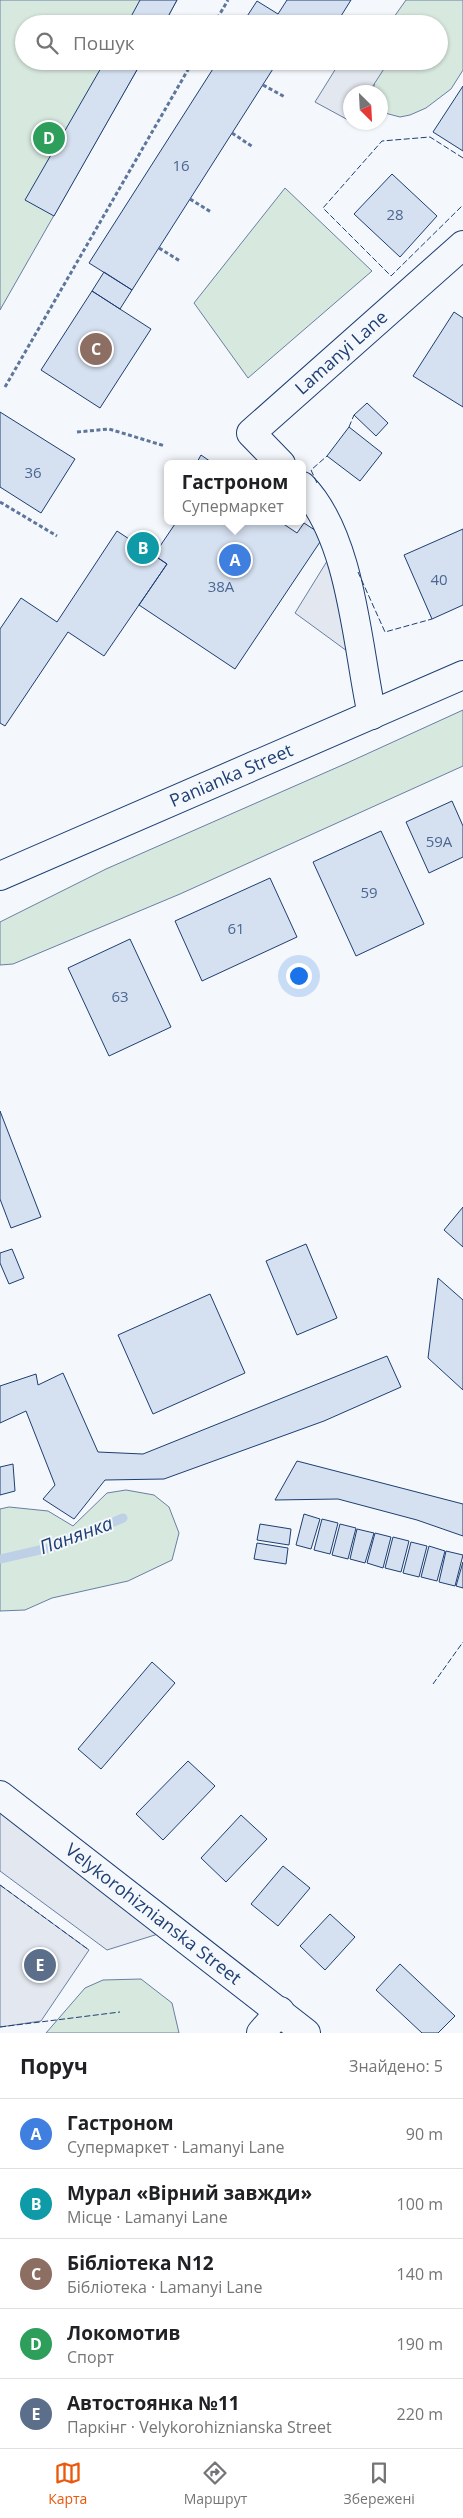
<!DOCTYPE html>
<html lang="uk">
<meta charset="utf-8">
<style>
:root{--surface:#fff;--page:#f6f6f6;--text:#202124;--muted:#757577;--line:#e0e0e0;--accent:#ea580c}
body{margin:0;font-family:"Open Sans",sans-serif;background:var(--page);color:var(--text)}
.compass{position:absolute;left:343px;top:85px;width:45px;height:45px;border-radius:50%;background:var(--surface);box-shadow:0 1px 4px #0004;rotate:156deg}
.you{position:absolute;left:298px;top:975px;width:18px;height:18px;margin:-12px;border:4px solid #fff;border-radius:50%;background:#1a73e8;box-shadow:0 0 0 8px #1a73e833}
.badge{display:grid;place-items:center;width:32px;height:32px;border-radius:50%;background:var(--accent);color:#fff;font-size:16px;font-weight:700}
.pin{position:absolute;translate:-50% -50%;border:2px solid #fff;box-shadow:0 1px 5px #0006}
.popup{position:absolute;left:164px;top:460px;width:142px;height:65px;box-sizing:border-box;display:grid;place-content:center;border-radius:8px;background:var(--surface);filter:drop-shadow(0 1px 4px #0005);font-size:16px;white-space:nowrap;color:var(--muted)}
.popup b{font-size:19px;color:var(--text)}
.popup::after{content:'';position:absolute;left:50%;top:100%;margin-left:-10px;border:10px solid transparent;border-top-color:var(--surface)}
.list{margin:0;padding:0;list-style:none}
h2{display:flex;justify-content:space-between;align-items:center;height:65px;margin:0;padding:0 20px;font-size:21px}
h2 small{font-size:16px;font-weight:400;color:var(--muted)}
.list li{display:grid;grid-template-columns:32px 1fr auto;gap:15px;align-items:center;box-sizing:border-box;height:70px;padding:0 20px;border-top:1px solid var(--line)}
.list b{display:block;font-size:19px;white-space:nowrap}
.list p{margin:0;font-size:16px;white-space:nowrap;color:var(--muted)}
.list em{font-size:16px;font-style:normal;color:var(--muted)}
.icon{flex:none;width:28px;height:28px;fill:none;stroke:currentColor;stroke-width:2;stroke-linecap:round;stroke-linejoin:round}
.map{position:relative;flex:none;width:463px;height:2033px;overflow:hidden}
.search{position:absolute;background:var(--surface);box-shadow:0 1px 4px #0004;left:15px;right:15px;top:15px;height:55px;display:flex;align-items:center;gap:12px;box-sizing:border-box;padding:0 18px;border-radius:28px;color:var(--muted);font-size:19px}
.sheet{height:415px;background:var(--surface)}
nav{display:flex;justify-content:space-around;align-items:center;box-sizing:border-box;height:70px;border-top:1px solid var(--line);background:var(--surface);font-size:14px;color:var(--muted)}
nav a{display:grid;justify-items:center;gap:2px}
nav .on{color:var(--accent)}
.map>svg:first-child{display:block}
.green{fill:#d7e8df;stroke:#687fa3}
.parking{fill:#e3e8f0;stroke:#687fa3}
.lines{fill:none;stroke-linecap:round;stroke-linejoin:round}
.stream{stroke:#bed0e5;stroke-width:9}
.building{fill:#d5e0f0;stroke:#1d3f73}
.minor-casing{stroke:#1d3f73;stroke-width:30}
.secondary-casing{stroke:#1d3f73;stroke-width:30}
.path{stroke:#5e769c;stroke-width:3;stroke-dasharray:4 2.5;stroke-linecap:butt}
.minor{stroke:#f4f7fb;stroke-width:28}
.secondary{stroke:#f4f7fb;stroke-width:28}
.fence{stroke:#1d3f73;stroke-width:1;stroke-dasharray:6 2.5;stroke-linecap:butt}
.labels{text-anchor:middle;stroke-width:4;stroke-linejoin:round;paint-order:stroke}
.number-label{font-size:15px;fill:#4b6792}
.street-label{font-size:18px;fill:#1d3f73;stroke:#f4f7fb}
.water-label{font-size:19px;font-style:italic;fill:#1d3f73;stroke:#f4f7fb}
</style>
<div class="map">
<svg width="463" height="2033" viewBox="0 0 463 2033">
<rect width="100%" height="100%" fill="#f4f7fb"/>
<!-- green -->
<path class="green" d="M0,0H177L164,24H24V61H142L0,310Z
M406,0H463V70L451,89L426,108L410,115L400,117L381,112L380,92H373L378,61H439V24H389Z
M285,188L372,271L248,378L194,303Z
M463,710V766L180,894L13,964L0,965V922L106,869L347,763Z
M126,1490L154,1495L169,1507L179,1533L172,1560L128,1581L52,1598L25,1610L0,1611V1509L9,1507L48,1511L73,1526L107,1493Z
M141,1979L172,2003L179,2033H46L85,1988L103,1980Z"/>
<!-- parking -->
<path class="parking" d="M343,61H389L369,92H350V121L315,102L338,65Z
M337,545L362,662L295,613Z
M0,1795L174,1929L107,1950L0,1871Z
M0,1885L89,1950L41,2021L0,2027Z"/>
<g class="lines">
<!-- stream -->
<path class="stream" d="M0,1559L57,1546L123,1518"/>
</g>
<!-- building -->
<path class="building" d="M140,0H177L164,24H127Z
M287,0H351L336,24H242L257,1L278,14Z
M105,61H142L54,216L25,200Z
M218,61H278L132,290L89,263Z
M463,86V151L433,132Z
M392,174L437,216L400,257L354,214Z
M104,272L132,290L120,309L92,291Z
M92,291L151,329L100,408L41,370Z
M454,312L463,318V407L413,376Z
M367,403L388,423L376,436L354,415Z
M0,412L75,459L41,513L0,487Z
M349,427L382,453L360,481L327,456Z
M201,455L214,464H196Z
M177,521H279L297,533L304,523L324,536L235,669L139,605L167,564L154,555Z
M463,529V605L432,619L404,555Z
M117,531L167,564L104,656L68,632L5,726L0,723V629L21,598L57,622Z
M452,801L463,826V857L429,873L406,822Z
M381,831L424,924L356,956L313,862Z
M270,878L297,937L202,981L175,921Z
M130,939L171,1027L109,1056L68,968Z
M0,1111L41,1217L11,1228L0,1199Z
M463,1207V1247L444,1230Z
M306,1244L337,1318L297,1335L266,1261Z
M12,1249L24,1278L9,1284L0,1263V1253Z
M438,1278L463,1300V1390L428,1358Z
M210,1294L245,1373L153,1414L118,1335Z
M387,1356L401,1387L324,1421L164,1479L105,1480L74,1519L43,1499L55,1485L26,1411L0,1423V1386L36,1374L38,1385L63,1373L98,1452L143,1454Z
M297,1461L463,1504V1536L417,1520L338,1499L275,1500Z
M13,1464L15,1491L0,1495V1467Z
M304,1514L320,1519L311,1549L296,1545Z
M322,1519L338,1523L330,1554L314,1550Z
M260,1524L291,1529L289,1545L257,1540Z
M340,1524L356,1528L348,1559L332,1555Z
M357,1529L374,1533L365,1563L350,1559Z
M375,1533L391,1537L383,1568L367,1563Z
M393,1537L409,1541L401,1572L385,1568Z
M411,1542L427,1546L419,1577L403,1573Z
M257,1543L288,1548L286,1564L254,1559Z
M429,1546L445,1551L437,1581L421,1577Z
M446,1551L463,1555L455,1586L439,1582Z
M463,1562V1588L456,1586Z
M152,1662L175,1683L101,1769L78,1749Z
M188,1761L215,1786L163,1840L136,1814Z
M241,1815L267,1839L226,1882L201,1858Z
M283,1866L310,1888L278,1926L251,1904Z
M330,1914L355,1937L325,1970L300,1946Z
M400,1964L455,2016L438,2033H422L376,1990Z"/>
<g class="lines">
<defs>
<g id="minor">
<path id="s1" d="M281,464L251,433L463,245"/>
<path d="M302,486C352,537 357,647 372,715"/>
<path id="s2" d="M0,1795L306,2033"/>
<path d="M261,2033L280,2011"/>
</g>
<g id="secondary">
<path id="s3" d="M0,876L463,675"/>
</g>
</defs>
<!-- minor casing -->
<use href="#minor" class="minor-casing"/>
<!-- secondary casing -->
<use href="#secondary" class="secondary-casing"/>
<!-- path -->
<path class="path" d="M214,24L228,0
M263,85L285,97
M232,133L253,147
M190,199L211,212
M159,248L180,261
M5,387L193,61
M77,432L109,429L165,446
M0,502L57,536"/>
<!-- minor -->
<use href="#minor" class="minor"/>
<!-- secondary -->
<use href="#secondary" class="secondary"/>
<!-- fence -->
<path class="fence" d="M463,158L430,137L382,141L323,208L391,276L463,205
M349,427L354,415
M317,483L311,470L327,456
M358,572L385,632L432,619
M433,1684L463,1642
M0,1885L89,1950
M0,2027L120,2012"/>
</g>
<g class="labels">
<!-- number labels -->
<g class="number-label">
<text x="181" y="171">16</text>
<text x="395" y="220">28</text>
<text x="33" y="478">36</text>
<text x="439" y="585">40</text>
<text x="221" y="592">38А</text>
<text x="439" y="847">59А</text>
<text x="369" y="898">59</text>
<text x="236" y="934">61</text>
<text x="120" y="1002">63</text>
</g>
<!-- street labels -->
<g class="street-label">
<text dy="6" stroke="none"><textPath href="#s1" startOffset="164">Lamanyi Lane</textPath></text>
<text dy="6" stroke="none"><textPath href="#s3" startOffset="252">Panianka Street</textPath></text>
<text dy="6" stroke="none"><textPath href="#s2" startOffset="194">Velykorohiznianska Street</textPath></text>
</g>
<!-- water labels -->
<g class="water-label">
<text transform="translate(76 1535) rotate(-20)" y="7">Панянка</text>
</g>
</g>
</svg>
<svg class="compass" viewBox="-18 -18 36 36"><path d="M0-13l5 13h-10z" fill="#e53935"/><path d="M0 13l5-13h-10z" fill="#757577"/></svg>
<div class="you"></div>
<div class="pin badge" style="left:235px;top:560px;background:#3f7fe0">A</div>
<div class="popup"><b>Гастроном</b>Супермаркет</div>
<div class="pin badge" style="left:143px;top:548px;background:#0f9aa8">B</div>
<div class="pin badge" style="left:96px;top:349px;background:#8d6e63">C</div>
<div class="pin badge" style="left:49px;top:138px;background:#2e9e5b">D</div>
<div class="pin badge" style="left:40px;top:1965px;background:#5c6f8a">E</div>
<div class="search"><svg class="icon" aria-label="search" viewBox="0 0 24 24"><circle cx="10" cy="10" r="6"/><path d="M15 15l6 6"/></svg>Пошук</div>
</div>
<section class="sheet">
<h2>Поруч<small>Знайдено: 5</small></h2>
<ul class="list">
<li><span class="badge" style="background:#3f7fe0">A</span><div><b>Гастроном</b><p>Супермаркет · Lamanyi Lane</p></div><em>90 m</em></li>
<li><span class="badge" style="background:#0f9aa8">B</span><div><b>Мурал «Вірний завжди»</b><p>Місце · Lamanyi Lane</p></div><em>100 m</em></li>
<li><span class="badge" style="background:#8d6e63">C</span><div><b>Бібліотека N12</b><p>Бібліотека · Lamanyi Lane</p></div><em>140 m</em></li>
<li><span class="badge" style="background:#2e9e5b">D</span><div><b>Локомотив</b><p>Спорт</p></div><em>190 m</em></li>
<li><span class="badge" style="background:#5c6f8a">E</span><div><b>Автостоянка №11</b><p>Паркінг · Velykorohiznianska Street</p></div><em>220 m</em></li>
</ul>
</section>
<nav>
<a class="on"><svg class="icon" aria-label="map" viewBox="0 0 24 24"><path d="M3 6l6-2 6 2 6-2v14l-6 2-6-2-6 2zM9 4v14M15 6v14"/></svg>Карта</a>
<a><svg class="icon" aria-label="directions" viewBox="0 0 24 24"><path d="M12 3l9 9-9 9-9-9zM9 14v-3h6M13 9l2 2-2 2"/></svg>Маршрут</a>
<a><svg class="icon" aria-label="saved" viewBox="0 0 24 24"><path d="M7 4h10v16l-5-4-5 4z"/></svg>Збережені</a>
</nav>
